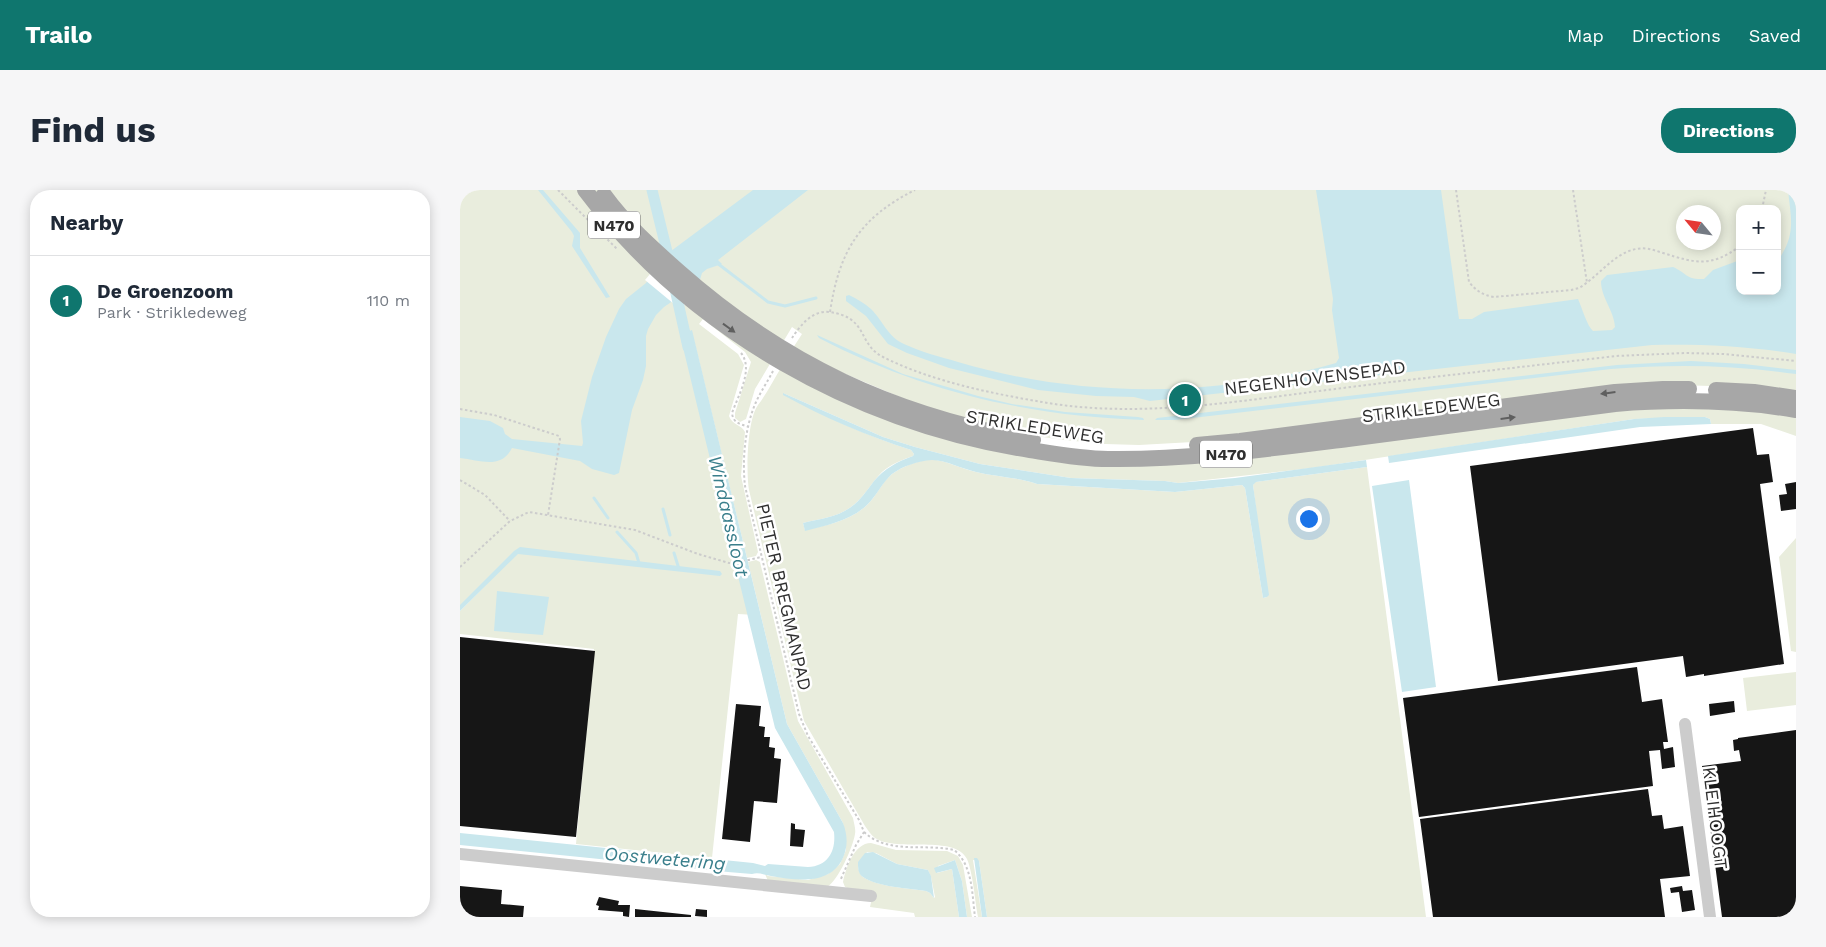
<!DOCTYPE html>
<meta charset="utf-8">
<style>
:root{--surface:#fff;--page:#f6f6f7;--text:#1f2937;--muted:#747a83;--line:#e0e1e3;--accent:#0f766e}
body{margin:0;font-family:"Work Sans",sans-serif;background:var(--page);color:var(--text)}
.controls{position:absolute;right:15px;top:15px;display:grid;overflow:hidden;border-radius:10px;box-shadow:0 2px 12px #0003}
.controls button{width:45px;height:45px;display:grid;place-items:center;padding:0;border:0;border-bottom:1px solid var(--line);background:var(--surface);color:var(--text);font:25px sans-serif}
.compass{position:absolute;left:1216px;top:15px;width:45px;height:45px;border-radius:50%;background:var(--surface);box-shadow:0 2px 12px #0003;rotate:299deg}
.you{position:absolute;left:848px;top:328px;width:18px;height:18px;margin:-12px;border:4px solid #fff;border-radius:50%;background:#1a73e8;box-shadow:0 0 0 8px #1a73e833}
.badge{display:grid;place-items:center;width:32px;height:32px;border-radius:50%;background:var(--accent);color:#fff;font-size:16px;font-weight:700}
.pin{position:absolute;translate:-50% -50%;border:2px solid #fff;box-shadow:0 1px 5px #0006}
.list{margin:0;padding:0;list-style:none}
h2{display:flex;justify-content:space-between;align-items:center;height:65px;margin:0;padding:0 20px;font-size:21px}
h2 small{font-size:16px;font-weight:400;color:var(--muted)}
.list li{display:grid;grid-template-columns:32px 1fr auto;gap:15px;align-items:center;box-sizing:border-box;height:90px;padding:0 20px;border-top:1px solid var(--line)}
.list b{display:block;font-size:19px;white-space:nowrap}
.list p{margin:0;font-size:16px;white-space:nowrap;color:var(--muted)}
.list em{font-size:16px;font-style:normal;color:var(--muted)}
.map{position:relative;flex:none;width:1336px;height:727px;overflow:hidden;border-radius:20px}
header{display:flex;align-items:center;gap:30px;box-sizing:border-box;height:70px;padding:0 25px;background:var(--accent);color:#fff}
header strong{font-size:24px}
nav{display:flex;gap:28px;margin-inline-start:auto;font-size:18px}
.intro{display:flex;align-items:center;justify-content:space-between;box-sizing:border-box;height:120px;padding:0 30px}
h1{margin:0;font-size:35px}
.button{padding:12px 22px;border-radius:20px;background:var(--accent);color:#fff;font-size:18px;font-weight:700}
main{display:flex;gap:30px;padding:0 30px}
aside{flex:1;background:var(--surface);border-radius:20px;box-shadow:0 2px 12px #0003}
.map>svg:first-child{display:block}
.green{fill:#e9eddd;fill-rule:evenodd}
.water{fill:#c9e7ed}
.pier{fill:#fff}
.lines{fill:none;stroke-linecap:round;stroke-linejoin:round}
.stream{stroke:#c9e7ed;stroke-width:3}
.canal{stroke:#c9e7ed;stroke-width:11}
.building{fill:#161616}
.path{stroke:#ccc;stroke-width:2;stroke-dasharray:2.5 2.5;stroke-linecap:butt}
.minor{stroke:#ccc;stroke-width:12}
.major{stroke:#a7a7a7;stroke-width:16}
.oneway{fill:#5f5f5f}
.labels{text-anchor:middle;stroke-width:5;stroke-linejoin:round;paint-order:stroke}
.shield{fill:#fff;stroke:#6d6d6d;stroke-width:1}
.shield-label{font-size:16px;font-weight:bold;fill:#2f2f2f}
.street-label{font-size:18px;fill:#2f2f2f;stroke:#fff}
.water-label{font-size:19px;font-style:italic;fill:#3a7f8c;stroke:#fff}
</style>
<header>
<strong>Trailo</strong>
<nav><a>Map</a><a>Directions</a><a>Saved</a></nav>
</header>
<div class="intro"><h1>Find us</h1><a class="button">Directions</a></div>
<main>
<aside>
<h2>Nearby<small></small></h2>
<ul class="list">
<li><span class="badge">1</span><div><b>De Groenzoom</b><p>Park · Strikledeweg</p></div><em>110 m</em></li>
</ul>
</aside>
<div class="map">
<svg width="1336" height="727" viewBox="0 0 1336 727">
<rect width="100%" height="100%" fill="#fff"/>
<!-- green -->
<path class="green" d="M0,0H1336V205L1251,196L1216,195L751,251L679,255L645,254L604,250L554,243L492,229L331,161L342,144L332,137L295,199L286,229L280,232L275,228V223L291,172L285,162L243,129L239,134L278,164L284,175L269,226C272,235 282,235 285,242L281,286L298,362L296,366L287,368L232,142L296,425L278,424L252,668L116,654L134,459L0,444V421L27,394L0,418ZM1280,19H1317V101H1280ZM1224,22H1254V52H1224Z
M322,176L625,270L1175,215L1336,223V246L1301,234H1251L1250,229L1245,227L1174,229L852,278L718,293L705,291L611,288L520,274L455,257L423,247L323,203C364,227 406,245 451,260L454,264L453,266C442,270 431,274 422,282C411,293 404,308 391,317C378,327 359,329 343,333L345,340C367,335 391,331 408,314C417,305 422,292 432,284C443,276 462,268 476,270C489,272 503,279 516,282C536,287 557,287 577,294L715,302L782,295L785,298L803,408L807,407L793,295L795,292L907,277L966,727H527L519,671L513,670L522,727H518C515,711 513,683 507,669C494,644 439,663 415,648C411,645 408,640 405,636L344,531L289,300C286,282 287,230 298,215C306,205 314,189 322,176Z
M1336,348V462L1331,461L1319,367Z
M296,370L300,372L338,531L393,628C394,634 396,639 395,644C393,657 378,691 367,697L308,691L305,684L308,686L348,690L368,684L380,674L386,660L383,633L327,534L288,372Z
M1336,482V515L1287,521L1283,488Z
M411,653L436,660L487,661L498,666L503,675L512,727H507L502,691L495,670L478,676L477,683L492,679L499,727H455L454,723L410,717L412,708L385,697L383,692C386,678 394,653 411,653ZM407,662L416,663L437,674L468,680L471,687L475,707L474,708L470,703L466,701C448,698 418,697 403,687C400,685 399,681 398,677Z"/>
<!-- water -->
<path class="water" d="M78,0H83L120,43V58L150,107L146,108L112,56L114,46L112,42Z
M293,0H348L258,70L262,74L247,79L242,83L239,93L204,117L196,125L188,139L186,146V176L183,190L172,220L159,283L154,285L132,279L120,271L52,258C41,280 20,270 0,268V227L30,231L43,238L45,244L52,249L122,256L123,253L121,231L132,187L146,147L159,119L166,109L186,93L203,67Z
M856,0H981L999,129H1012L1024,122L1118,109C1122,118 1127,136 1133,141L1152,140L1155,137C1154,120 1141,108 1141,91L1147,85L1213,77C1227,83 1226,90 1244,89L1253,80L1280,70V101H1317V69H1319C1336,44 1331,29 1328,0H1336V164C1288,156 1240,154 1192,155L690,211L674,207L636,206L578,200L489,178L447,163L428,154L406,126L386,111V106L389,105C397,109 404,113 411,119C423,131 428,147 444,154C461,162 481,167 498,172C620,208 754,208 876,173L879,168L872,120L873,109Z
M232,140L327,534L383,633C388,646 388,658 382,670C368,696 334,690 311,686C304,685 299,682 292,684L268,682L0,655V643L293,673L305,676L308,674L348,677C369,676 376,660 374,642L315,538L276,378L277,375L274,368L220,145Z
M357,145L443,184L518,206L552,214L605,222L678,227L683,228L684,230C568,226 463,202 359,148Z
M1231,171L1284,174L1336,180V184C1273,175 1214,174 1151,179L715,230H695L697,228L1157,175Z
M323,203L423,247L455,257L520,274L611,288L705,291L718,293L775,288L906,270L907,277L796,292L793,295L809,405L807,407L803,408L785,298L782,295L715,302L577,294C557,287 536,287 516,282C502,279 486,270 472,270C458,271 443,276 432,284C422,293 417,305 408,314C391,331 367,335 345,341L343,333C359,329 378,327 391,317C401,310 407,300 414,291C425,278 437,272 453,266L454,264L451,260C407,246 363,227 323,205Z
M1204,227H1245L1250,229L1251,234L1180,237L929,273L928,266L1174,229Z
M949,290L976,497L942,502L912,296Z
M60,357L260,381L262,384L260,386L58,364L0,421V415L54,361Z
M37,401L89,407L83,445L34,441Z
M413,662L437,674L468,680L471,686L474,708L470,703L466,701C448,698 417,697 403,687C398,684 398,678 398,672L405,663Z
M514,668H517L519,671L527,727H522Z
M495,670L502,691L507,727H499L492,679L476,683L474,678Z"/>
<!-- pier -->
<path class="pier" d="M210,59L213,70L226,115L214,114L185,90L190,84L211,102L201,65Z"/>
<g class="lines">
<!-- stream -->
<path class="stream" d="M257,73L308,112L325,116L356,108
M134,308L148,328
M203,319L210,345
M157,342L176,363L179,373
M214,363L219,379"/>
<!-- canal -->
<path class="canal" d="M192,0L210,74
M215,99L228,157"/>
</g>
<!-- building -->
<path class="building" d="M1293,238L1297,265L1309,264L1313,292L1300,294L1324,474L1244,486V484L1226,487L1223,466L1038,491L1010,276Z
M1336,292V319L1321,321L1319,305L1327,304L1325,294Z
M0,447L135,461L116,647L0,636Z
M1177,477L1182,512L1202,509L1208,552H1203L1204,559L1213,557L1215,577L1202,579L1200,560L1189,561L1193,596L959,627L943,508Z
M1274,511L1275,522L1250,526L1249,514Z
M276,514L301,516L299,536L305,537L304,547H310L309,557L315,558L314,568L321,569L317,613L294,611L290,652L262,649Z
M1336,540V727H1262L1242,576L1281,571L1279,560L1274,561L1273,550L1278,549V548Z
M1188,599L1192,626L1202,625L1204,639L1223,636L1230,686L1200,689L1205,727H973L960,629Z
M331,633L335,634V639L345,640L343,657L330,656Z
M0,696L42,700L41,714L64,716L63,727H0Z
M1222,696L1223,701L1232,700L1235,720L1222,722L1219,702L1211,703L1210,698Z
M139,707L159,711L158,715H170L169,727L163,726V722L138,720L139,716L136,715Z
M175,719L231,725V727H175Z
M236,719L247,720V727L235,726Z"/>
<g class="lines">
<!-- path -->
<path class="path" d="M98,0L157,59
M996,0L1009,92C1016,101 1023,105 1034,107L1111,100L1119,98C1138,87 1154,63 1176,59C1186,57 1194,60 1203,63C1235,73 1251,78 1280,56
M1113,0L1127,93
M1302,19L1306,0
M370,122C379,62 399,28 455,0
M332,148C340,136 352,120 369,122C409,127 397,154 423,167C471,191 529,203 582,212C679,229 778,211 875,199C969,187 1062,177 1156,166L1225,163L1263,164L1336,171
M281,163C294,179 278,206 272,223C273,233 280,234 289,237
M313,181C308,191 301,201 296,212C285,237 282,269 285,296L339,524L348,546L399,630L404,642L396,655L380,691
M0,219L34,225L99,246L100,249L88,325
M0,290L25,305L50,331
M0,377L50,331L69,322L175,340L238,364L269,373H276L301,367
M404,642C429,665 464,653 494,660C513,675 512,705 515,727"/>
<!-- minor -->
<path class="minor" d="M1225,534L1250,727
M0,664L411,706"/>
<!-- major -->
<path class="major" d="M125,0C232,141 397,233 570,260C595,264 622,269 648,269C728,270 808,259 888,249C977,237 1066,225 1155,214C1216,209 1276,210 1336,220
M144,5C165,34 192,58 218,81C323,174 435,226 573,250
M1256,200L1294,202L1336,208
M737,255L780,251L1155,202L1203,199H1229"/>
</g>
<!-- one-way arrows -->
<defs><path id="oneway-solid" d="M-6-.8H1V-3.2L6.5 0L1 3.2V.8H-6Z" transform="scale(1.25)"/></defs>
<g class="oneway">
<use href="#oneway-solid" transform="translate(269 138) rotate(36)"/>
<use href="#oneway-solid" transform="translate(1148 203) rotate(173)"/>
<use href="#oneway-solid" transform="translate(1048 228) rotate(-7)"/>
</g>
<g class="labels">
<!-- shield labels -->
<g class="shield">
<rect x="128" y="21.5" width="52" height="27" rx="4"/>
<rect x="740" y="250.5" width="52" height="27" rx="4"/>
</g>
<g class="shield-label">
<text x="154" y="41">N470</text>
<text x="766" y="270">N470</text>
</g>
<!-- street labels -->
<g class="street-label">
<text transform="translate(855 188) rotate(-7)" y="6">NEGENHOVENSEPAD</text>
<text transform="translate(971 218) rotate(-7)" y="6">STRIKLEDEWEG</text>
<text transform="translate(575 237) rotate(9)" y="6">STRIKLEDEWEG</text>
<text transform="translate(324 407) rotate(77)" y="6">PIETER BREGMANPAD</text>
<text transform="translate(1255 628) rotate(83)" y="6">KLEIHOOGT</text>
</g>
<!-- water labels -->
<g class="water-label">
<text transform="translate(269 326) rotate(77)" y="7">Windaassloot</text>
<text transform="translate(205 668) rotate(5)" y="7">Oostwetering</text>
</g>
</g>
</svg>
<div class="controls">
<button>+</button>
<button>−</button>
</div>
<svg class="compass" viewBox="-18 -18 36 36"><path d="M0-13l5 13h-10z" fill="#e53935"/><path d="M0 13l5-13h-10z" fill="#747a83"/></svg>
<div class="you"></div>
<div class="pin badge" style="left:725px;top:210px">1</div>
</div>
</main>
